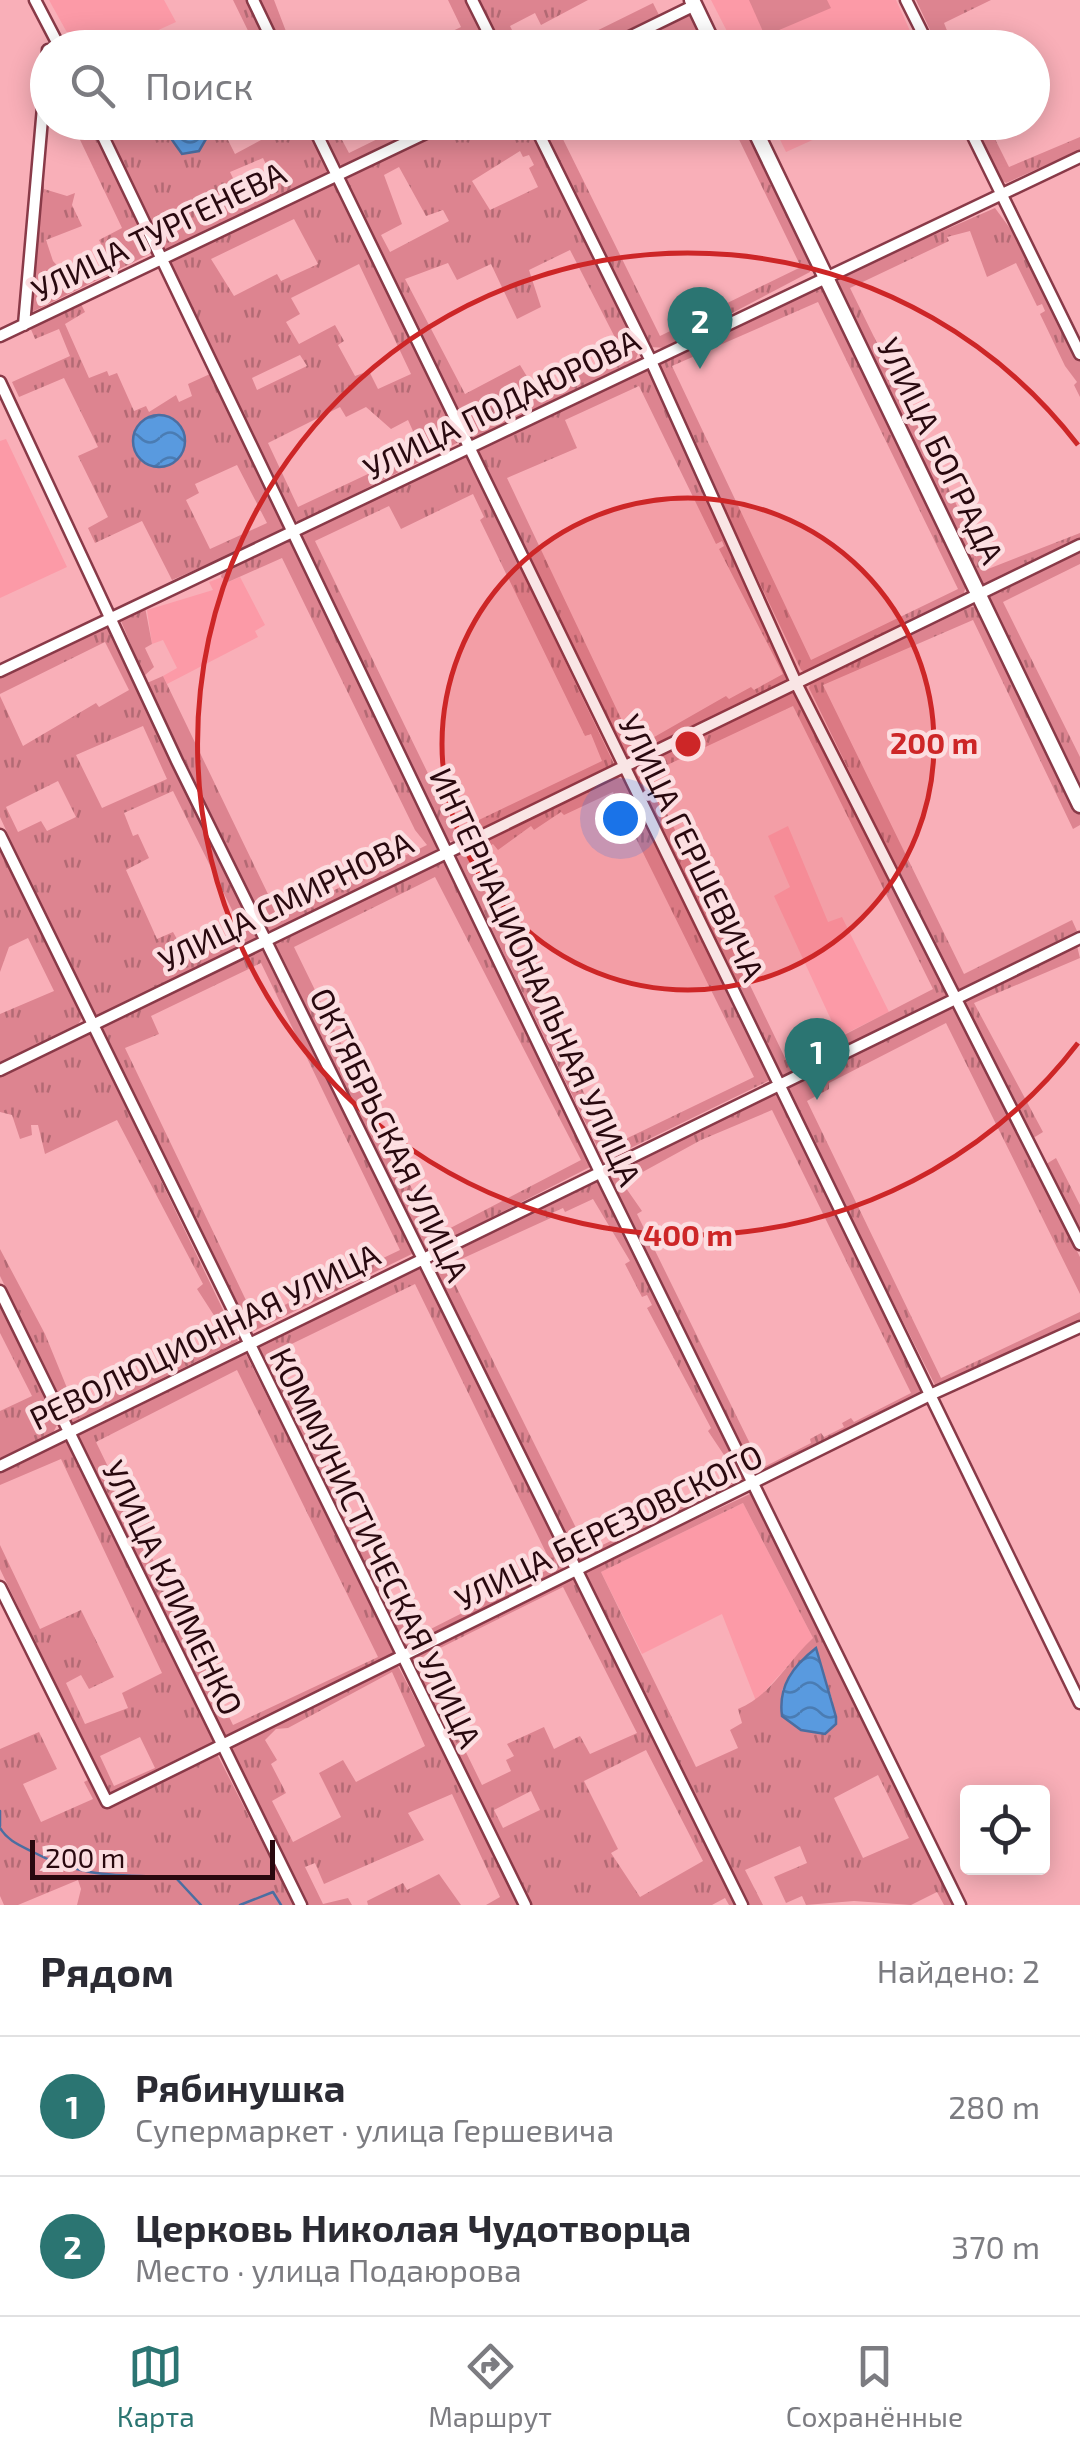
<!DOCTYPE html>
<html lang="ru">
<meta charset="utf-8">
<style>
:root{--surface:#fff;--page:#f7f7f7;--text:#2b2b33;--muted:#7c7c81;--line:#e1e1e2;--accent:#2b7572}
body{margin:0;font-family:"Exo 2",sans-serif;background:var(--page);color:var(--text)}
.controls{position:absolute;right:30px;bottom:30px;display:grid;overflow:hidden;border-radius:10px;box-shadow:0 5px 25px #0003}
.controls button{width:90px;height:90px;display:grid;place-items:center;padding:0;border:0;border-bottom:2px solid var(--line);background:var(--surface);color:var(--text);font:50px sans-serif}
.scale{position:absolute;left:30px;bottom:25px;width:245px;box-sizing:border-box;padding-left:10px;border:5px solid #29090f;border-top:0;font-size:28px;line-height:35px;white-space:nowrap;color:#29090f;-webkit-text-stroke:8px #fcdee1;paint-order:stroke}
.you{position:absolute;left:620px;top:818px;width:35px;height:35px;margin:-25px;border:8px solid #fff;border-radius:50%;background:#1a73e8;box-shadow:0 0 0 15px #1a73e833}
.badge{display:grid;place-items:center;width:65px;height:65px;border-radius:50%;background:var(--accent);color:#fff;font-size:32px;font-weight:700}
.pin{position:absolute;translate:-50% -82px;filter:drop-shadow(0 2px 5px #0008)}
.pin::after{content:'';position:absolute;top:52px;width:35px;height:30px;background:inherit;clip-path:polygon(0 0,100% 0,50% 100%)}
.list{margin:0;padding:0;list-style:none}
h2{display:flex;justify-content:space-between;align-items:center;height:130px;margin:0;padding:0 40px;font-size:42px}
h2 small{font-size:32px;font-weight:400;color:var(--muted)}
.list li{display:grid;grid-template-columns:65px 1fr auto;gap:30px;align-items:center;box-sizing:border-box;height:140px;padding:0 40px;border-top:2px solid var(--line)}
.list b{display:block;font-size:38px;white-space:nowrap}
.list p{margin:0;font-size:32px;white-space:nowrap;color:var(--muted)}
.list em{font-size:32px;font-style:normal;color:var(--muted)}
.icon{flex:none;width:55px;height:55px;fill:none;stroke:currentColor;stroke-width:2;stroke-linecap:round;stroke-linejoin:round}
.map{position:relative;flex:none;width:1080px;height:1905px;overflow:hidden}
.search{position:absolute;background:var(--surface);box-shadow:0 5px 25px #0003;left:30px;right:30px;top:30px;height:110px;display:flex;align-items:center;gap:25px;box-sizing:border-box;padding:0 35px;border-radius:55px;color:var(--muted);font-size:38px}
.sheet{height:410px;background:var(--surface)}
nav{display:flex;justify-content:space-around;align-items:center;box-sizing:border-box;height:140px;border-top:2px solid var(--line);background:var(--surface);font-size:28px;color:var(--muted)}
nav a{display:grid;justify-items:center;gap:5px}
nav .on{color:var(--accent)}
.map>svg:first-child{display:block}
.built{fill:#fc9aa7}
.grass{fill:url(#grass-tufts);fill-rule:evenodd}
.pitch{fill:#dd8490}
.water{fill:url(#water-waves);stroke:#4b6ea1;stroke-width:2.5}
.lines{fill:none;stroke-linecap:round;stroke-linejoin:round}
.stream{stroke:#4b6ea1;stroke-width:2.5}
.street-casing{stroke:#893a48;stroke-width:15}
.secondary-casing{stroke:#893a48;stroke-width:19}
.street{stroke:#fff;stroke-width:10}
.secondary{stroke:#fff;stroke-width:14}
.ring{fill:none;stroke:#cd2627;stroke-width:5}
.labels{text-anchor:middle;stroke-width:9;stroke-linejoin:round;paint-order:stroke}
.street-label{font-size:32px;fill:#29090f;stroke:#fcdee1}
.centre{fill:#cd2627;stroke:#fcdee1;stroke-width:5}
.ring-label{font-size:30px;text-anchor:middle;font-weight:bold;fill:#cd2627;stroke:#fcdee1;stroke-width:9;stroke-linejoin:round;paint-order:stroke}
</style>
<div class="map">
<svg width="1080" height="1905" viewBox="0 0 1080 1905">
<defs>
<pattern id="grass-tufts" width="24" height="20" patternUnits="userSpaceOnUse" patternTransform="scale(2.5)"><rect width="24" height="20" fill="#dd8490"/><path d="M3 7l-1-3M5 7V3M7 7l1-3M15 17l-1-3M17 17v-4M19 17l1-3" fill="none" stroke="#b36a74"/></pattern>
<pattern id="water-waves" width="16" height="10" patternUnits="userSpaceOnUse" patternTransform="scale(2.5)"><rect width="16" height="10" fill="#599adf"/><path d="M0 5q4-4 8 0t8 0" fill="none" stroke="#4a7cb3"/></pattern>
</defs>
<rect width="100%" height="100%" fill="#f9afb8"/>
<!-- built -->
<path class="built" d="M49,0H164L176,22L121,47H75Z
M711,0H896L916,44L735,47Z
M772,123H850L786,152Z
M6,439L67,567L0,598V441Z
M225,576L228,582L240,577L265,625L255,631L258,637L167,684L163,676L177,668L163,640L152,644L147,610L213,590L209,582Z
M788,826L828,922L842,917L889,1012L839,1037L774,896L790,887L768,836Z
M743,1503L813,1638L756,1701L722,1614L642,1654L601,1572Z"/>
<!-- grass -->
<path class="grass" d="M233,0H250L274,47H256Z
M258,0H274L292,47H281Z
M448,0H471L493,48H417L461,27Z
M480,0H588L541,25L535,13L510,26L521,48L501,47Z
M916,0H991L944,23L954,48L938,47Z
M653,3L659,15L591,47H564Z
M687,15L692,16L710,47H696L687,31L653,47L617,48Z
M72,123H89L152,253L30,313L40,176H44V189L67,196L75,193L72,205L82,226L46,240L53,261L72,282L111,263L99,240L122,228Z
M99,123H160L166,135L206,131L204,123H256L228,140L235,154L293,123H309L329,168L325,174L164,251ZM263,158L275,184L243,199L230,172Z
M316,123H333L349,153L410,123H438L343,166L334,161Z
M458,123H530L639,351L635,361L474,438L468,437L344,179ZM520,151L523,157L529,155L534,165L529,168L538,187L490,210L472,181ZM399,167L426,216L443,210L449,221L390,252L381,235L402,224L384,175ZM570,250L623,353L537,393L520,365L465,394L405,279L448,263L457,280L491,264L517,319L541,307L529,270Z
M538,123H555L660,336L801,267L731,123H745L811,262L810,272L666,348L650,347Z
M973,123H987L1009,167L1080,137V150L1006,183L1000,179Z
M335,181L459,442L299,522L290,518L168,261ZM294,219L318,264L281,281L277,274L234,296L211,259ZM359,264L411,374L378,389L369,371L355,376L338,345L344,341L335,325L299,344L286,322L300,314L291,298ZM300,355L307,366L257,390L252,378ZM340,407L346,417L366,407L391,429L408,420L421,449L298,507L268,443Z
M995,208L1023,246L1080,360V397L1074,385L1077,382L1065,366L1040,314L1045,311L1042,304L1037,306L1016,263L987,277L970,231L947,237L949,241L850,288L988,569L1080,533V541L986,586L979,583L837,283L842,275Z
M819,286L826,290L967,583L963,596L806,673L801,670L655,363ZM818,302L958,589L811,660L672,366Z
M80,302L85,312L65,324L89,378L107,371L109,376L117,373L134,411L146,406L149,412L176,395L179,402L192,396L188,384L210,374L285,531L172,580L142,521L95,543L88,528L108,517L78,456L98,447L64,378L19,397L12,382L70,356L59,329L35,339L30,327ZM237,465L267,523L210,549L186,500L199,493L195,484Z
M648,367L794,681L625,760L476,451ZM639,386L716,544L722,541L724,546L719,549L783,674L754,690L751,687L729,699L726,696L635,748L507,478L577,448L565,420Z
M466,454L614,764L453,842L446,839L298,534ZM473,494L484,517L480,520L585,736L591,734L602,761L456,831L315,541L389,506L401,529Z
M290,539L439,842L436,850L274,932L267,929L147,683L163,676L279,917L427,845L415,830L282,558L228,582L221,577L222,571Z
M1080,551V564L1003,602L1080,757V783L988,598Z
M965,606L977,607L1080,811V825L1073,829L973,620L823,685L964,974L1072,920L1077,931L960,990L954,987L809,688L811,681Z
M145,607L152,644L145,648L154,667L144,676L121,621Z
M109,626L261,940L93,1019L0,817V696L23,746L96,703L99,707L129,690L105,642L0,694V674ZM143,726L167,779L102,808L76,755ZM58,781L76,817L47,831L41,821L18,832L6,807ZM173,791L242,930L187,957L173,932L157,939L126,870L149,858L138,834L133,836L124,813Z
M794,687L947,995L783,1076L631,769ZM793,706L933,989L788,1064L648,774Z
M613,777L623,779L770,1080L604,1161L455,853ZM613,792L754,1077L609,1147L521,957L516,960L509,948L514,945L469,862L482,854L481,850L493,844L498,850L531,826L534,830L561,812L564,815Z
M0,843L82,1018L77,1026L0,1064V1014L54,991L28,938L9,947L0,972Z
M444,855L592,1166L424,1252L273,943ZM435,877L581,1160L435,1236L294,947Z
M1076,942L1080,958L974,1003L1043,1132L1030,1140L961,1001Z
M264,945L414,1253L248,1334L96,1025ZM261,963L400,1250L255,1319L125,1048L159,1034L151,1016Z
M953,1006L1080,1257V1294L946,1023L829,1083V1089L807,1101L941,1378L1080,1312V1320L936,1387L784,1086Z
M89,1031L238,1341L71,1423L0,1276V1249L45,1334L76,1410L226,1334L197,1289L203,1284L117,1120L45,1154L38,1125H31L32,1135L20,1139L12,1115L0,1112V1070Z
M776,1091L922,1391L920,1396L759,1476L755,1475L606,1173ZM772,1110L911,1393L854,1422L851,1418L842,1423L844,1427L824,1437L821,1433L810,1439L811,1443L762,1468L637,1214L642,1211L619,1178L637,1169L639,1174L701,1140Z
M1056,1158L1080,1205V1239L1043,1166Z
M598,1176L745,1477L579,1564L431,1260ZM593,1199L630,1261L625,1264L642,1297L647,1295L652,1305L647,1308L711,1428L708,1431L726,1458L723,1461L733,1482L588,1552L446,1266L553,1217L552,1213L563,1208L565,1212Z
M419,1265L570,1569L403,1652L253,1346ZM415,1284L553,1567L411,1639L271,1354Z
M0,1302L57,1425L53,1433L0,1458V1411L32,1396L0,1333Z
M244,1350L396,1656L222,1737L77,1436ZM237,1370L378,1657L233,1725L96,1442Z
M66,1441L215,1744L114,1794L107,1792L0,1569V1545L40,1629L81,1610L114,1677L89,1689L81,1675L66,1683L85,1724L128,1708L122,1693L162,1673L61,1459L0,1485V1472ZM140,1737L155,1768L114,1786L100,1756Z
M752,1493L960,1905H944L937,1892L911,1905L854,1901L806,1905L802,1896L786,1903L774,1877L807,1863L800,1846L745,1870L763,1905H749L583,1572ZM743,1503L813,1638C785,1664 773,1694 738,1709L742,1723L730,1730L738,1748L696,1767L601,1572ZM816,1649L833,1702L797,1728L782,1690L803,1658ZM878,1775L909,1838L863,1858L834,1798Z
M572,1576L737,1905H729L725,1898L712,1905H486L500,1897L452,1794L408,1813L424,1840L324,1884L315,1863L305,1867L323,1904L348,1898L352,1905H306L228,1747L397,1664L500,1862L406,1660ZM563,1587L637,1733L590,1754L580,1736L554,1749L544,1727L507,1744L514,1756L506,1760L511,1771L482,1785L420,1658ZM392,1672L425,1746L356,1782L343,1760L319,1773L341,1817L293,1842L272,1801L286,1793L271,1764L277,1760L265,1740L276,1729L288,1728ZM646,1750L703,1861L640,1897L611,1853L618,1849L584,1781ZM531,1791L540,1810L503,1828L494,1810Z
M39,1732L57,1769L23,1784L41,1822L93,1799L84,1782L88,1780L101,1806L216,1752L294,1905H77L81,1889L78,1880L18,1905H4L0,1896V1749Z
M439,1874L461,1905H368L367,1901L403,1883L407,1890Z"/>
<!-- pitch -->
<path class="pitch" d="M749,0H827L831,8L765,36Z"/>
<!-- water -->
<path class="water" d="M160,123H204L206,139L199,151L182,154Z
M133 441a26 26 0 1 1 52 0a26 26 0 1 1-52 0Z
M816,1648L836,1717V1724L825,1734L801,1730L782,1716C778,1686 793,1666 816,1648Z"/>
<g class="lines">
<!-- stream -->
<path class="stream" d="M0,1811V1826
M0,1828C7,1840 19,1845 31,1851C83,1879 118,1875 175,1877L201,1905
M240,1905L273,1892L281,1905"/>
<defs>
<path id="street" d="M35,0L60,48
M253,0L276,48
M472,0L496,48
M906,0L930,48
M607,48L695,5
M96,122L600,1172L960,1905
M311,122L1080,1703
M533,122L651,361L797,685L1080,1244
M966,122L1080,354
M24,325L48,50
M0,336L449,122
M0,382L177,761L742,1905
M0,671L1080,157
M0,835L525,1905
M0,1070L1080,545
M0,1291L301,1905
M0,1466L1080,938
M0,1587L107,1802L930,1395L1080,1327"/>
<path id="secondary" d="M692,0L715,48
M751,122L1080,805"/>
</defs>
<!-- street casing -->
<use href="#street" class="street-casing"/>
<!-- secondary casing -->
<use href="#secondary" class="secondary-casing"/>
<!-- street -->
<use href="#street" class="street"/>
<!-- secondary -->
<use href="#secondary" class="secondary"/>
</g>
<!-- distance rings -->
<circle cx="688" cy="744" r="246" fill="#cd2627" fill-opacity=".12"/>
<g class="ring">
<circle cx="688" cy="744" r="246"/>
<path d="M1078 1043A491 491 0 1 1 1078 445"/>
</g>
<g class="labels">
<!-- street labels -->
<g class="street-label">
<text transform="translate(159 232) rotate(-26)" y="11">УЛИЦА ТУРГЕНЕВА</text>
<text transform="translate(502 405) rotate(-26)" y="11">УЛИЦА ПОДАЮРОВА</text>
<text transform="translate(940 451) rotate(64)" y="11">УЛИЦА БОГРАДА</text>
<text transform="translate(691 848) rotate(64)" y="11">УЛИЦА ГЕРШЕВИЧА</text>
<text transform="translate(286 902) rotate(-26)" y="11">УЛИЦА СМИРНОВА</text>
<text transform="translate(535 977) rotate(65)" y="11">ИНТЕРНАЦИОНАЛЬНАЯ УЛИЦА</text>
<text transform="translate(389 1135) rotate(64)" y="11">ОКТЯБРЬСКАЯ УЛИЦА</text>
<text transform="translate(205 1337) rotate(-26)" y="11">РЕВОЛЮЦИОННАЯ УЛИЦА</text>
<text transform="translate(609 1528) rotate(-26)" y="11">УЛИЦА БЕРЕЗОВСКОГО</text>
<text transform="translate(375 1548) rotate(64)" y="11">КОММУНИСТИЧЕСКАЯ УЛИЦА</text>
<text transform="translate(172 1588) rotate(64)" y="11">УЛИЦА КЛИМЕНКО</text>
</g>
</g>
<circle cx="688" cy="744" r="15" class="centre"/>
<g class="ring-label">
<text x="934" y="754">200 m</text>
<text x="688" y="1246">400 m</text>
</g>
</svg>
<div class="controls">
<button><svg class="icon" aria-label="locate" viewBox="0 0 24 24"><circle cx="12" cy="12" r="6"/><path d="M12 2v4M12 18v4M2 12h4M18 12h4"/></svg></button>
</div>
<div class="scale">200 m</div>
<div class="you"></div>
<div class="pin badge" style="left:817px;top:1100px">1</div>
<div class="pin badge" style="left:700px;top:369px">2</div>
<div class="search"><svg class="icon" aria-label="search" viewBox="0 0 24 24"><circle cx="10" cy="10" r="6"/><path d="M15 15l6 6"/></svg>Поиск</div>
</div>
<section class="sheet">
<h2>Рядом<small>Найдено: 2</small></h2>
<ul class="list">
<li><span class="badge">1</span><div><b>Рябинушка</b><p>Супермаркет · улица Гершевича</p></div><em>280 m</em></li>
<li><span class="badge">2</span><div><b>Церковь Николая Чудотворца</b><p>Место · улица Подаюрова</p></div><em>370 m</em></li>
</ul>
</section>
<nav>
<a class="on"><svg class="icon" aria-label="map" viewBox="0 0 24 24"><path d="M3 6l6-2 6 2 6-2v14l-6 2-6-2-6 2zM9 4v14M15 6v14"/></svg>Карта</a>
<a><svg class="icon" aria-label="directions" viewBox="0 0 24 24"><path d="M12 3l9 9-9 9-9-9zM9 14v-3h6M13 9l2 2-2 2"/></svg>Маршрут</a>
<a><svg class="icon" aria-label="saved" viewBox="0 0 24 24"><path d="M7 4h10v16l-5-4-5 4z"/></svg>Сохранённые</a>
</nav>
